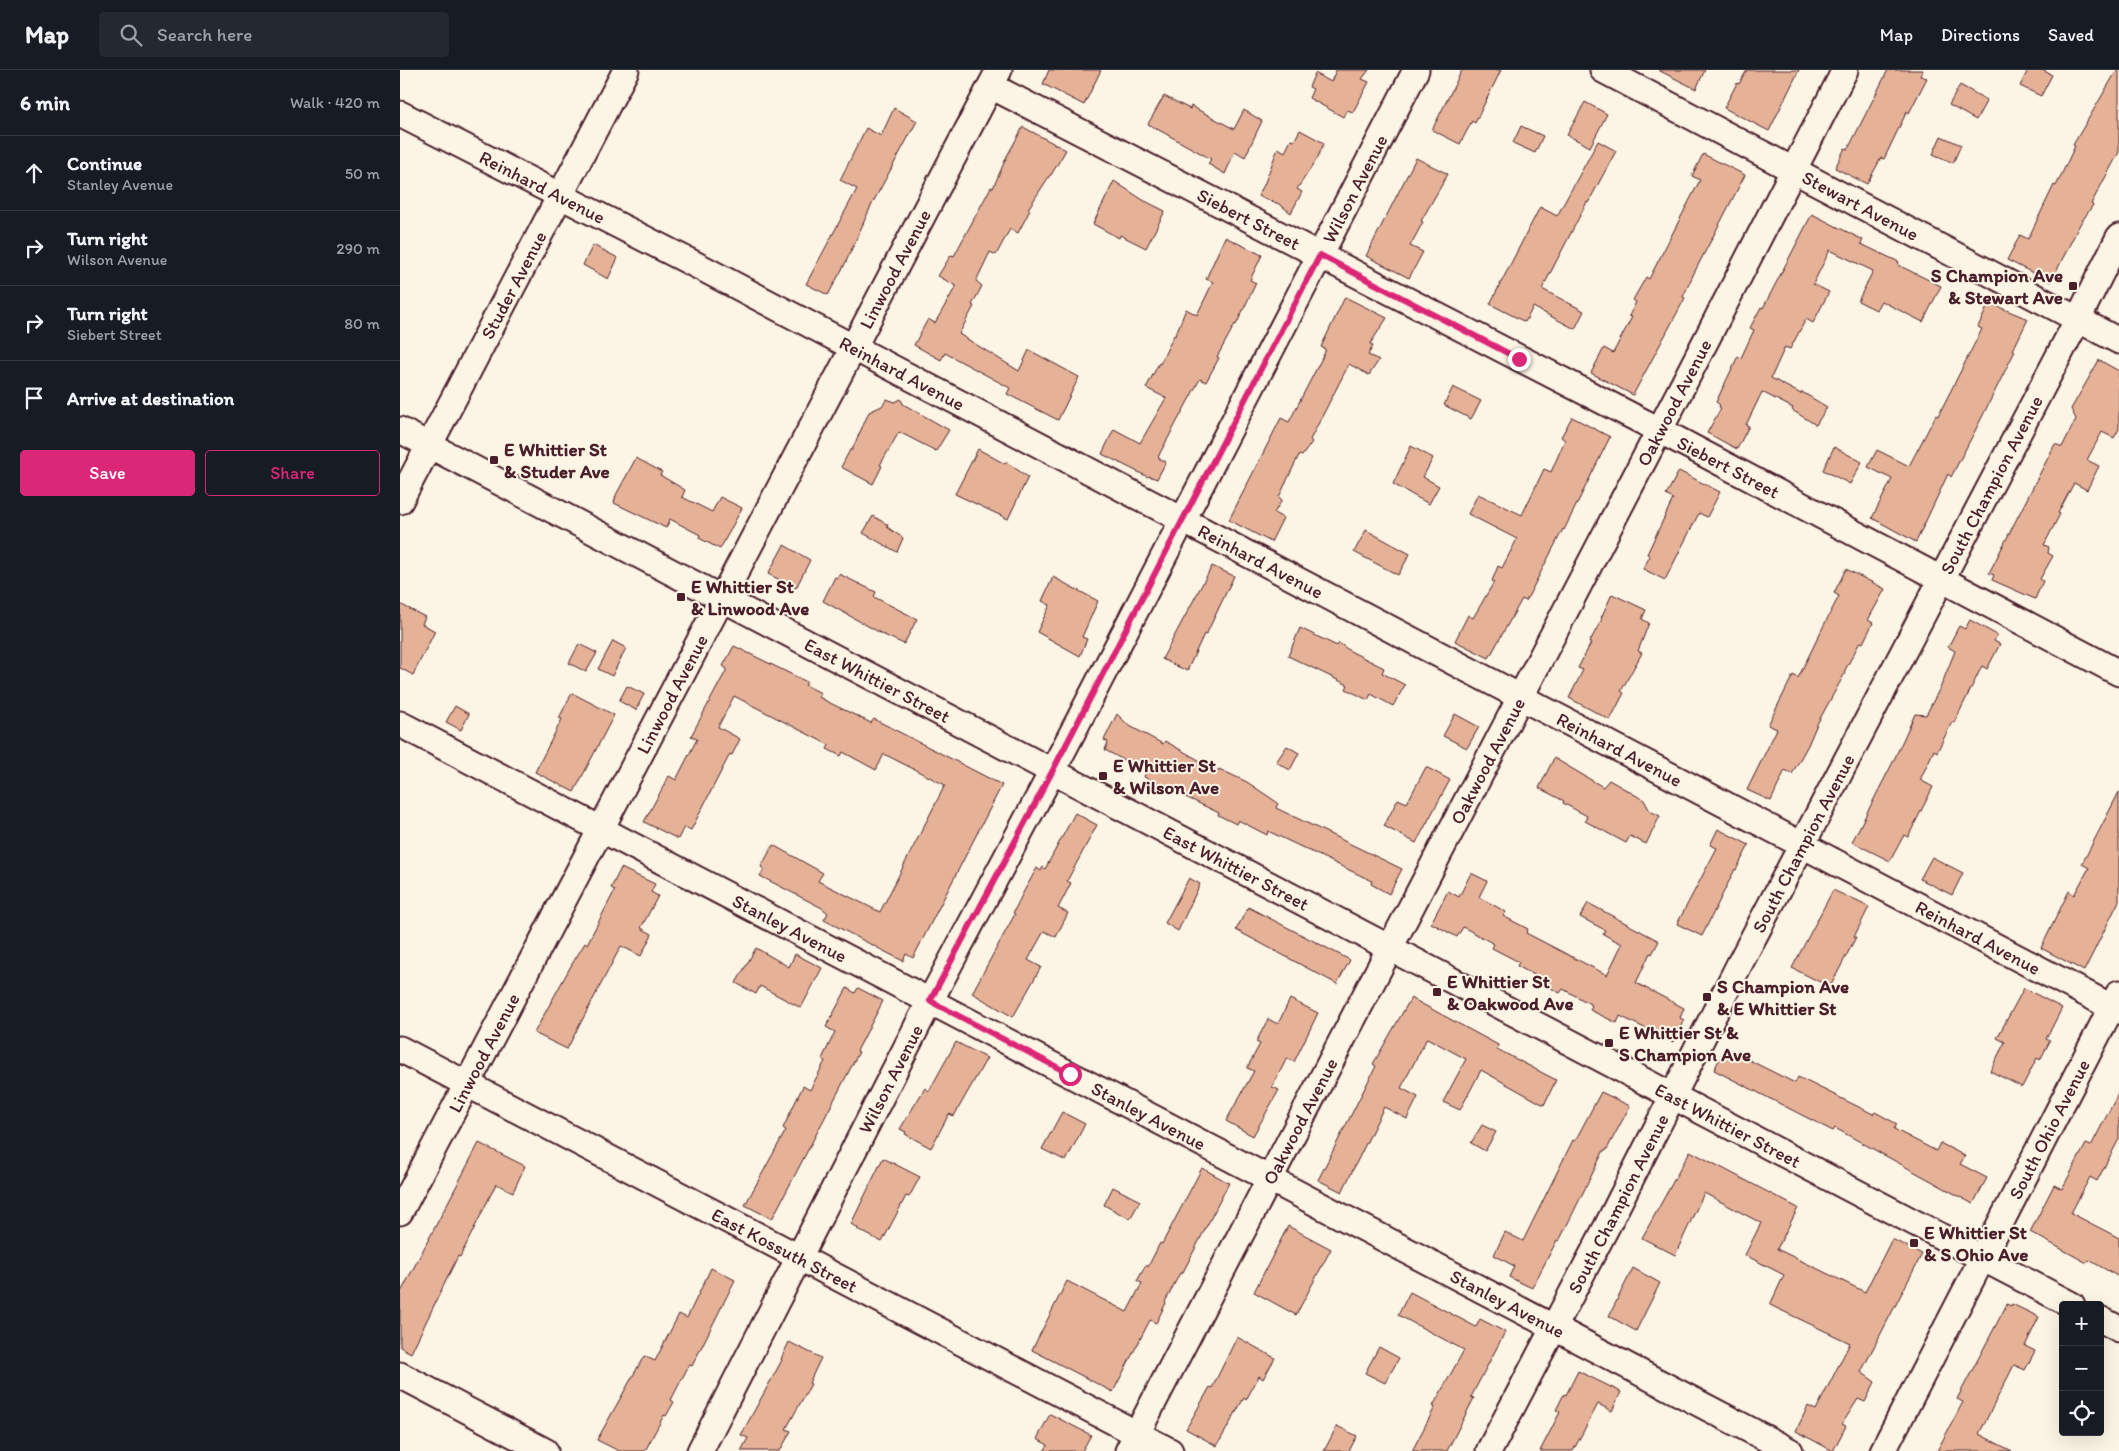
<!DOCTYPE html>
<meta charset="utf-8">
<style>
:root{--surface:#171b24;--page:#242831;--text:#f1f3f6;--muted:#9ea1a6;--line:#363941;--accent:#db2777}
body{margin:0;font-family:Itim,sans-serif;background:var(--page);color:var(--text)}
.controls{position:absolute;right:15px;bottom:15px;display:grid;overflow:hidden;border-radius:5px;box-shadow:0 5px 20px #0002}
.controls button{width:45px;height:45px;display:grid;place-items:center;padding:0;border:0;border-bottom:1px solid var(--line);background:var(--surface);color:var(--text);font:25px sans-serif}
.stop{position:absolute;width:15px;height:15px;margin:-11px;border:4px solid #db2777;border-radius:50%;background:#fff}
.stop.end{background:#db2777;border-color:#fff;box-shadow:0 1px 5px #0008}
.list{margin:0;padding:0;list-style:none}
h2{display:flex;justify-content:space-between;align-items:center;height:65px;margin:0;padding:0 20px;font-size:21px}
h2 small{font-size:16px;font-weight:400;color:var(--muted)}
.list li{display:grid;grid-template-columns:32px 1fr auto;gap:15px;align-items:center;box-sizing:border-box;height:75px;padding:0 20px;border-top:1px solid var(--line)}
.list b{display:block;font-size:19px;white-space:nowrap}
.list p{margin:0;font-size:16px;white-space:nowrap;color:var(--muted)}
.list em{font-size:16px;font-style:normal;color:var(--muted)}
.actions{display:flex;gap:10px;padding:15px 20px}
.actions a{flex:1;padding:11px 0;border:1px solid var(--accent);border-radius:5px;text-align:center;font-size:18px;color:var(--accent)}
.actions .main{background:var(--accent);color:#fff}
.icon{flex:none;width:28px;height:28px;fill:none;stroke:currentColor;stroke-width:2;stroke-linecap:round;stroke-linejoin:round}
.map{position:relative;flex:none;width:1719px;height:1381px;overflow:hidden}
header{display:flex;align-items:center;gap:30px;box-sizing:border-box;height:70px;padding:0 25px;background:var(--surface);border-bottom:1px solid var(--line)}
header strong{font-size:24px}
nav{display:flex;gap:28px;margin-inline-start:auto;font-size:18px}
.search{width:350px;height:45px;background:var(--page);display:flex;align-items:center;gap:12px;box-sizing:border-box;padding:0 18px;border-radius:5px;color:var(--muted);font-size:19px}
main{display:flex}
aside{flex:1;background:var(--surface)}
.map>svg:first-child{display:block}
.building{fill:#e5b298;stroke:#4a1f2b}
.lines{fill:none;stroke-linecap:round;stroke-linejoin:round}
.minor-casing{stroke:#4a1f2b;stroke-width:29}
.minor{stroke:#fcf5e5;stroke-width:25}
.route{stroke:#db2777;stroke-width:6}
.poi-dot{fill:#4a1f2b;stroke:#fcf5e5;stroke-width:2}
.labels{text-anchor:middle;stroke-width:4;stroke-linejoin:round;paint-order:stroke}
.street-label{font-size:19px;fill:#4a1f2b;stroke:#fcf5e5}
.poi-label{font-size:19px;font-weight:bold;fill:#4a1f2b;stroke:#fcf5e5;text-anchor:start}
</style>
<header>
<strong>Map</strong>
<div class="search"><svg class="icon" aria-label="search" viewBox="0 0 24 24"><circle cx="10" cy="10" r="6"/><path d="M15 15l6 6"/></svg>Search here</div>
<nav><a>Map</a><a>Directions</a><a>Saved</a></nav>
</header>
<main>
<aside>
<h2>6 min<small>Walk · 420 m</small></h2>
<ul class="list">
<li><svg class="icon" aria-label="ahead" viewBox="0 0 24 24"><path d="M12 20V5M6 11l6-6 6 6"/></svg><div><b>Continue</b><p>Stanley Avenue</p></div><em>50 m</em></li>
<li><svg class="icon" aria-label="right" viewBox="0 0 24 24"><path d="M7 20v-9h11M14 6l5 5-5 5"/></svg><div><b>Turn right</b><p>Wilson Avenue</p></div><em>290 m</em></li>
<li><svg class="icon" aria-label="right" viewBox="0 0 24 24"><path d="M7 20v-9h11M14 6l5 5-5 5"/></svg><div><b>Turn right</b><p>Siebert Street</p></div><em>80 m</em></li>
<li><svg class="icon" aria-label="arrive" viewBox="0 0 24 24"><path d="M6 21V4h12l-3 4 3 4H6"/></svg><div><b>Arrive at destination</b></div></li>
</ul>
<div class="actions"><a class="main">Save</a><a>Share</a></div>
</aside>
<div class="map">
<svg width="1719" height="1381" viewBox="0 0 1719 1381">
<rect width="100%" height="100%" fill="#fcf5e5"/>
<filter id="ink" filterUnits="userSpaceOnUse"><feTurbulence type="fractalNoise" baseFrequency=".02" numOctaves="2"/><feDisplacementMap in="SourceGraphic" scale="10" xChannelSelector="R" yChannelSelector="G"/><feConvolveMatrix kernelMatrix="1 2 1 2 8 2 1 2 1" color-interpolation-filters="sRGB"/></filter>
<g filter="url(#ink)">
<!-- building -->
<path class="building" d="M649,0H701L684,35L643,14Z
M936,0H969L962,9L969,12L953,42L947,40L943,47L909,28L913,19L909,17L915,3L931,12Z
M1062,0H1101L1075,53L1072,51L1060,74L1032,60Z
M1258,0H1305L1296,19Z
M1347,0H1399L1369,61L1324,38L1337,13L1339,14Z
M1488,0H1523L1520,6L1527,8L1509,43L1507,41L1484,89L1481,88L1467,114L1435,98L1445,78L1448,79Z
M1628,0H1642L1652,5L1641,26L1620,16Z
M1717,0H1719V82L1691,134L1693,135L1680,154L1651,212L1607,190L1620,165L1628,169L1654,115L1656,116L1675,76L1673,75Z
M1560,15L1587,30L1576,50L1549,35Z
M764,26L790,39L791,36L834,59L844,40L862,51L845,87L835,81L825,104L808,94L811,89L748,54Z
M1185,32L1207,44L1190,77L1167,65Z
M494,38L517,51L471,136L445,194L428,225L406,214L457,119L440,110L466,58L481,66Z
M1121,56L1143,66L1135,83L1113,73Z
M623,57L666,80L651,105H650L628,139L630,140L618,163L610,159L596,185L590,182L576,211L582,216L572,235L574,236L559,264L619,301L629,280L679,307L658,350L607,324L610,318L545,283L541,290L514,275L528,249L535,253L556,216L538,206L551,185L554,186L591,117L593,118L607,86Z
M900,60L924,73L917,89L897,119L902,122L891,143L879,134L858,126L864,115L878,78L885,82L891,70L894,71Z
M1541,66L1561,75L1553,93L1533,84Z
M1198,71L1216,81L1188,133L1187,132L1142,219L1184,241L1175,259L1133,237L1125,252L1090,234L1140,137L1157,146Z
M1303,84L1345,105L1294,203L1283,227L1285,228L1233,325L1191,303L1204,278L1213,283L1232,247L1229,246L1236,232L1233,230L1246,207L1249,209L1300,110L1292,106Z
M1016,88L1048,104L1021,151L1023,152L1010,176L1023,182L1009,208L966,186Z
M714,111L743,130L765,141L746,178L720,165L719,168L693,154Z
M1412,144L1463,170L1461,174L1499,192L1498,195L1541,216L1523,252L1481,231L1476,240L1458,231L1473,201L1430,180L1413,214L1429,222L1413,253L1406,249L1390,279L1385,277L1371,308L1401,324L1402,322L1427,337L1416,355L1392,340L1393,338L1362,322L1346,355L1349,356L1337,379L1307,363L1321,338L1319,337L1320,335L1316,332L1338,286L1341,288L1354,260L1350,258L1361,237L1363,238Z
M825,167L862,185L850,210L856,213L836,255L835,254L817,287L819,288L806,312L800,309L760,383L758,388L766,392L757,409L749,406L748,407L702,384L714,359L740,373L766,328L746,318L759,293L760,294L774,265L775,266L786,239L797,245L813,212L806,209Z
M193,175L218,188L208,209L183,195Z
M945,227L987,248L970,274L973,276L968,285L979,290L969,305L949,294L910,370L912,372L902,386L899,385L879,427L882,430L874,443L883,448L871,472L829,450L881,348L889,352L925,282V279L921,277Z
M1589,233L1628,249L1613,280L1615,281L1575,361L1551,407L1548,404L1516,472L1472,448L1492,409L1468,397L1477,380L1509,396L1536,345L1538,346L1582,259L1578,257Z
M1699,290L1719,301V359L1714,368L1702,362L1687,390L1699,396L1687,420L1674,413L1658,443L1660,444L1644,475L1649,477L1648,483L1653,486L1640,509L1643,511L1635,529L1592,510L1594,505L1589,503L1655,374L1662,377L1676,349L1671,339Z
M1053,317L1081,331L1071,349L1044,335Z
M487,329L495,332L501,329L503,334L549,360L536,381L499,362L480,395L482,396L473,414L441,397L450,380H452L469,342L482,336Z
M1172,347L1210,367L1164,460L1163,459L1126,531L1122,529L1089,588L1055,571L1068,545L1073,548L1094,512L1092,511L1098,496L1102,498L1117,469L1068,444L1078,424L1122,445L1144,399L1151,402L1165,370L1161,367Z
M1011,376L1033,388L1023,407L1039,416L1029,434L993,414Z
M1434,377L1462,392L1450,414L1423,400Z
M578,379L605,394L606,392L628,407L608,449L555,424Z
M236,388L262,402L260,405L285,420L282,427L312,442L320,427L342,438L320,479L299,468L300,465L270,449L266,458L214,433L216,425Z
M1279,401L1320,422L1307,447L1299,443L1265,510L1243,499L1250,486L1247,484L1273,429L1266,425Z
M473,446L488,455L487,457L503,468L497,482L463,463Z
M966,460L1010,484L998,505L954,482Z
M384,475L410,490L396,518L368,504Z
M812,496L834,506L806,565L804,564L787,601L762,589Z
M1446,499L1485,519L1468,550L1473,553L1463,573L1460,572L1444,602L1445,603L1417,654L1408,675L1392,704L1385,700L1371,731L1347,720L1377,659L1368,655L1393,605L1398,608L1425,553L1439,526L1434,523Z
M439,504L476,522L474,527L517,549L504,574L484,565L423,531L435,507L437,508Z
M653,507L698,531L682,567L687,569L680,586L637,562L650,535L642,531Z
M1212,524L1246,540L1242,549L1249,553L1238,581L1242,583L1221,621L1224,623L1210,650L1169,628L1183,600L1178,598L1191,573H1189L1202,549L1201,548Z
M0,534L25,547L22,554L35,561L13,605L0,598Z
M1570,550L1597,565L1594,571L1600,574L1587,599L1582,596L1554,653L1552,652L1537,682L1534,680L1520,710L1533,717L1508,767L1504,765L1490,791L1452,772L1493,692L1515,644L1526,645L1541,616L1555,581L1548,577L1559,556L1565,559Z
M900,558L937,576L939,573L950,581L984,598L982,603L1005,615L993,636L971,624L968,630L946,619L948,615L888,586Z
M213,571L226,578L212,606L198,599Z
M179,574L197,583L186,602L169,593Z
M334,576L407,612L405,615L421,623L419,627L428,632L471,653L474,649L602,715L513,888L506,884L503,891L424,850L428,843L422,838L360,806L364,799L361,797L373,775L423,803L418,811L480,842L545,715L484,684L476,700L443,682L441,686L427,679L429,675L334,626L318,657L340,669L332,685L330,684L291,760L284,757L278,769L244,752L269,706L276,710L297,669L291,666L327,599L323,596Z
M227,616L244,624L236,640L219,631Z
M172,623L214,645L174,722L135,702L162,649L159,648Z
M55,636L69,644L61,660L46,652Z
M717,644L728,655L763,674L765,671L818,701L819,699L847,712L878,733L876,738L1002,799L989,824L971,814L972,811L868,761L867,765L838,750L836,754L818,745L819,743L744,707L746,702L705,680L708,672L704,670Z
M1055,644L1079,657L1067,678L1043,666Z
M887,676L899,683L890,700L876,692Z
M1154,688L1203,717L1209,710L1244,730L1250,741L1260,746L1246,774L1230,766L1226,773L1185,751L1187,746L1163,733L1164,731L1139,718Z
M1026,697L1050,710L1016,773L984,756L998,729L1007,733Z
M1719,722V831L1684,901L1641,878L1669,821L1674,825L1689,798L1682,794Z
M675,743L697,755L667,811L671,813L658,838L668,843L656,867L644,861L628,890L641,897L613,947L572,923L615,844L613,843L624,821L637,798L641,801L643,797L645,799Z
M1318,759L1349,775L1336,800L1335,799L1302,866L1277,854L1317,778L1310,775Z
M1532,787L1563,803L1552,825L1520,809Z
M221,798L255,814L251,822L258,826L241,858L252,864L241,886L221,876L167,979L134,963L172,894L185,873L187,874L215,820L211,818Z
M1071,803L1087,811L1079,827L1106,842L1103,846L1128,859L1126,863L1207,905L1222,874L1203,864L1205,860L1180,847L1188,833L1259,871L1252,884L1250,883L1236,913L1284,938L1280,948L1284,950L1273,972L1220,946L1217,953L1190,940L1192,935L1163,919L1160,923L1140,912L1142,909L1117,896L1119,892L1092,878L1094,874L1063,857L1057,867L1031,853L1048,821L1059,827Z
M789,808L800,814L778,861L765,853Z
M1433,820L1469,837L1454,867H1456L1430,917L1392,898Z
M848,837L950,890L937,914L836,860Z
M356,878L389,897L395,884L422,898L401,938L360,916L356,924L336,913Z
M447,918L455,923L458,918L483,931L457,981L459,982L372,1149L345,1135L386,1060L383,1058L403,1016L410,1020L425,991L422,989L435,962L426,957Z
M1624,918L1662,938L1646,969L1650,971L1640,990L1637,988L1622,1017L1590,1001L1605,972L1597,968Z
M1011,928L1098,975L1097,979L1156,1010L1144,1035L1081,1000L1060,1040L1043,1032L1066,989L1027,968L1001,1018L1018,1027L1007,1049L984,1037L942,1122L918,1110L976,996L973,994Z
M890,929L918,943L894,992L887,988L872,1017L879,1020L853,1066L826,1051L854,1001L847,998L860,974L856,972L868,949L878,954Z
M556,972L587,988L554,1046L549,1044L531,1078L505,1064L506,1062L500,1059L525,1018L529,1021Z
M1325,978L1395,1013L1398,1007L1473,1044L1475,1042L1497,1054L1494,1059L1536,1081L1540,1073L1565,1086L1560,1094L1587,1108L1573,1134L1435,1058L1433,1061L1314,1000Z
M1201,1022L1230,1036L1206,1081L1204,1080L1169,1151L1159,1171L1157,1170L1132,1218L1109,1207L1114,1196L1094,1185L1105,1162L1123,1171L1173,1070L1175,1071Z
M1719,1022V1069L1697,1111L1690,1107L1671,1143L1719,1168V1207L1689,1190L1687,1193L1630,1162L1654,1115L1662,1119L1686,1074L1691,1076Z
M662,1042L685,1054L666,1091L642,1079Z
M1082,1055L1096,1062L1085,1081L1071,1073Z
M79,1073L125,1096L113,1122L96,1114L60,1187L58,1186L40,1223L11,1283L0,1277V1224Z
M1290,1081L1398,1138L1377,1179L1465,1222L1492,1169L1522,1184L1461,1302L1475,1312L1465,1332L1458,1329L1442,1354L1446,1356L1433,1381L1396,1361L1408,1336L1416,1340L1450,1273L1370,1235L1384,1205L1345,1185L1361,1153L1304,1123L1275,1185L1242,1168Z
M483,1088L520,1107L509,1127L506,1126L482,1172L457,1159L458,1158L451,1154Z
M802,1098L829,1113L782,1204L780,1203L765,1232L766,1233L756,1253L750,1250L713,1322L632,1280L667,1211L727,1242L742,1213L737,1211L746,1195L748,1197L760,1173L762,1174Z
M713,1117L740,1131L730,1149L704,1135Z
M888,1156L931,1179L896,1245L854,1222Z
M311,1198L335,1210L292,1296L289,1295L271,1330L274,1332L266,1346L264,1345L245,1381H219L197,1370L244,1286L255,1291L279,1244L287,1248Z
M1233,1198L1260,1213L1236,1261L1209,1246Z
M1010,1222L1076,1257L1080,1249L1105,1262L1071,1327L1074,1328L1047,1381H1012L1035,1337L1033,1336L1064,1280L998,1245Z
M1607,1234L1611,1236L1612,1234L1639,1247L1625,1276L1635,1281L1625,1300L1614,1295L1579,1364L1612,1381H1537L1563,1332L1557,1329Z
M837,1267L875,1288L863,1309L859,1306L846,1330L844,1328L817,1376L786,1359L810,1317L812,1318Z
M389,1272L421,1288L409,1313L411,1314L386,1359L391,1361L380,1381H341L348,1368L341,1365L382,1290L381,1289Z
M979,1277L999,1288L985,1313L965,1303Z
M1178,1301L1221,1322L1212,1341L1198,1334L1173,1381H1140L1160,1342L1156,1340L1164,1324L1166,1325Z
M650,1344L691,1365L682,1381H644L648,1375L637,1369Z
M937,1356L957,1366L949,1381H924Z"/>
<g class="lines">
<defs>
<g id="minor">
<path id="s1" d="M1203,0L1719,271"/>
<path id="s2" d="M591,16L1259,360L1719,603"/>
<path id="s3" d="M0,44L304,199L1719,941"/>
<path id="s4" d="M0,360L1672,1235"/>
<path id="s5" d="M0,431L226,0"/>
<path id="s6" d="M0,654L1390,1381"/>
<path id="s7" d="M0,979L770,1381"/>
<path id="s8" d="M0,1142L599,0"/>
<path d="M1700,1249L1719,1259"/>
<path d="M0,1305L145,1381"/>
<path id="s9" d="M300,1381L530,931L653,700L1016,0"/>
<path id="s10" d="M728,1381L1283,315L1445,0"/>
<path id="s11" d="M1089,1381L1206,1158L1339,895L1678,249L1719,167"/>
<path id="s12" d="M1483,1381L1719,923"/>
</g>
</defs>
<!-- minor casing -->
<use href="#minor" class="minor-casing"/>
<!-- minor -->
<use href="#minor" class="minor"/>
</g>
</g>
<g class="lines" filter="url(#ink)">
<!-- route -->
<path class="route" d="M670,1004L530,931L653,700L920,185L1119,289"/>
</g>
<!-- markers -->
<g class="poi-dot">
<rect x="1668" y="211" width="10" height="10" rx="2.5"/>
<rect x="89" y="385" width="10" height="10" rx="2.5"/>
<rect x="276" y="522" width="10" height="10" rx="2.5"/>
<rect x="698" y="701" width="10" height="10" rx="2.5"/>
<rect x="1032" y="917" width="10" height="10" rx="2.5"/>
<rect x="1302" y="922" width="10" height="10" rx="2.5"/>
<rect x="1204" y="968" width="10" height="10" rx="2.5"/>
<rect x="1509" y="1168" width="10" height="10" rx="2.5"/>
</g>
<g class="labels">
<!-- street labels -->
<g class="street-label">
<text dy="7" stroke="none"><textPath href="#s3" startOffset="160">Reinhard Avenue</textPath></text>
<text dy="7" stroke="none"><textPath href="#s9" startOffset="1422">Wilson Avenue</textPath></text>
<text dy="7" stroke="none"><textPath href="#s1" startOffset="291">Stewart Avenue</textPath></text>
<text dy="7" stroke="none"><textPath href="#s2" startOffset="290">Siebert Street</textPath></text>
<text dy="7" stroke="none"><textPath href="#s8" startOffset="1065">Linwood Avenue</textPath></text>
<text dy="7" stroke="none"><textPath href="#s5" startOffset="244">Studer Avenue</textPath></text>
<text dy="7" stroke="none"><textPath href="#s3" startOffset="565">Reinhard Avenue</textPath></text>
<text dy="7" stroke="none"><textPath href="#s10" startOffset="1182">Oakwood Avenue</textPath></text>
<text dy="7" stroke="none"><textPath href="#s2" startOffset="830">Siebert Street</textPath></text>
<text dy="7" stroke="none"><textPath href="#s11" startOffset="1089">South Champion Avenue</textPath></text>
<text dy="7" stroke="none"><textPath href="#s3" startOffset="970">Reinhard Avenue</textPath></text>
<text dy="7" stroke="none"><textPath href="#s4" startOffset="539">East Whittier Street</textPath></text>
<text dy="7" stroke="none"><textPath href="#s8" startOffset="585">Linwood Avenue</textPath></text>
<text dy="7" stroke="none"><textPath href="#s3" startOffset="1375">Reinhard Avenue</textPath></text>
<text dy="7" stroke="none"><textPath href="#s10" startOffset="778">Oakwood Avenue</textPath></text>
<text dy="7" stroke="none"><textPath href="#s11" startOffset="684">South Champion Avenue</textPath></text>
<text dy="7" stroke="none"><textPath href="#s4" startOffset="944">East Whittier Street</textPath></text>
<text dy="7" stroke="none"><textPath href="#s6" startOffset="440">Stanley Avenue</textPath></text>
<text dy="7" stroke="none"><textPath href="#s3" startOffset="1780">Reinhard Avenue</textPath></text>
<text dy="7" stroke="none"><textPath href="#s8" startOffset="180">Linwood Avenue</textPath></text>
<text dy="7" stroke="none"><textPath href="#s9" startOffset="418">Wilson Avenue</textPath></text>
<text dy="7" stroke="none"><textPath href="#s6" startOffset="845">Stanley Avenue</textPath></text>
<text dy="7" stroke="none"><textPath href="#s10" startOffset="372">Oakwood Avenue</textPath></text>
<text dy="7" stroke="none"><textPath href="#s4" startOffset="1499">East Whittier Street</textPath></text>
<text dy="7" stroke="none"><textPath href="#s12" startOffset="362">South Ohio Avenue</textPath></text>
<text dy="7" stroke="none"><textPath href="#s11" startOffset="279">South Champion Avenue</textPath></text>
<text dy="7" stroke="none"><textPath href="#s7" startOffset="434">East Kossuth Street</textPath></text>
<text dy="7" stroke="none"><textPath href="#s6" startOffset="1250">Stanley Avenue</textPath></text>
</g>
<!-- poi labels -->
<g class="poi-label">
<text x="1663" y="212" text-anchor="end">S Champion Ave<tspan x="1663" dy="22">&amp; Stewart Ave</tspan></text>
<text x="104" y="386">E Whittier St<tspan x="104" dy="22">&amp; Studer Ave</tspan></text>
<text x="291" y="523">E Whittier St<tspan x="291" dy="22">&amp; Linwood Ave</tspan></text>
<text x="713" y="702">E Whittier St<tspan x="713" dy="22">&amp; Wilson Ave</tspan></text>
<text x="1047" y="918">E Whittier St<tspan x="1047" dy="22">&amp; Oakwood Ave</tspan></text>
<text x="1317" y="923">S Champion Ave<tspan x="1317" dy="22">&amp; E Whittier St</tspan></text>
<text x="1219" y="969">E Whittier St &amp;<tspan x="1219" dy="22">S Champion Ave</tspan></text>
<text x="1524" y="1169">E Whittier St<tspan x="1524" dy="22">&amp; S Ohio Ave</tspan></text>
</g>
</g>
</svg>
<div class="controls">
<button>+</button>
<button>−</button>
<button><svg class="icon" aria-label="locate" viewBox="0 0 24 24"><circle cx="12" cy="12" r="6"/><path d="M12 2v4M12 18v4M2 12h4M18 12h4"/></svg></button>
</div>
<div class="stop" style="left:670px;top:1004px"></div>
<div class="stop end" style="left:1119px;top:289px"></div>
</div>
</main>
